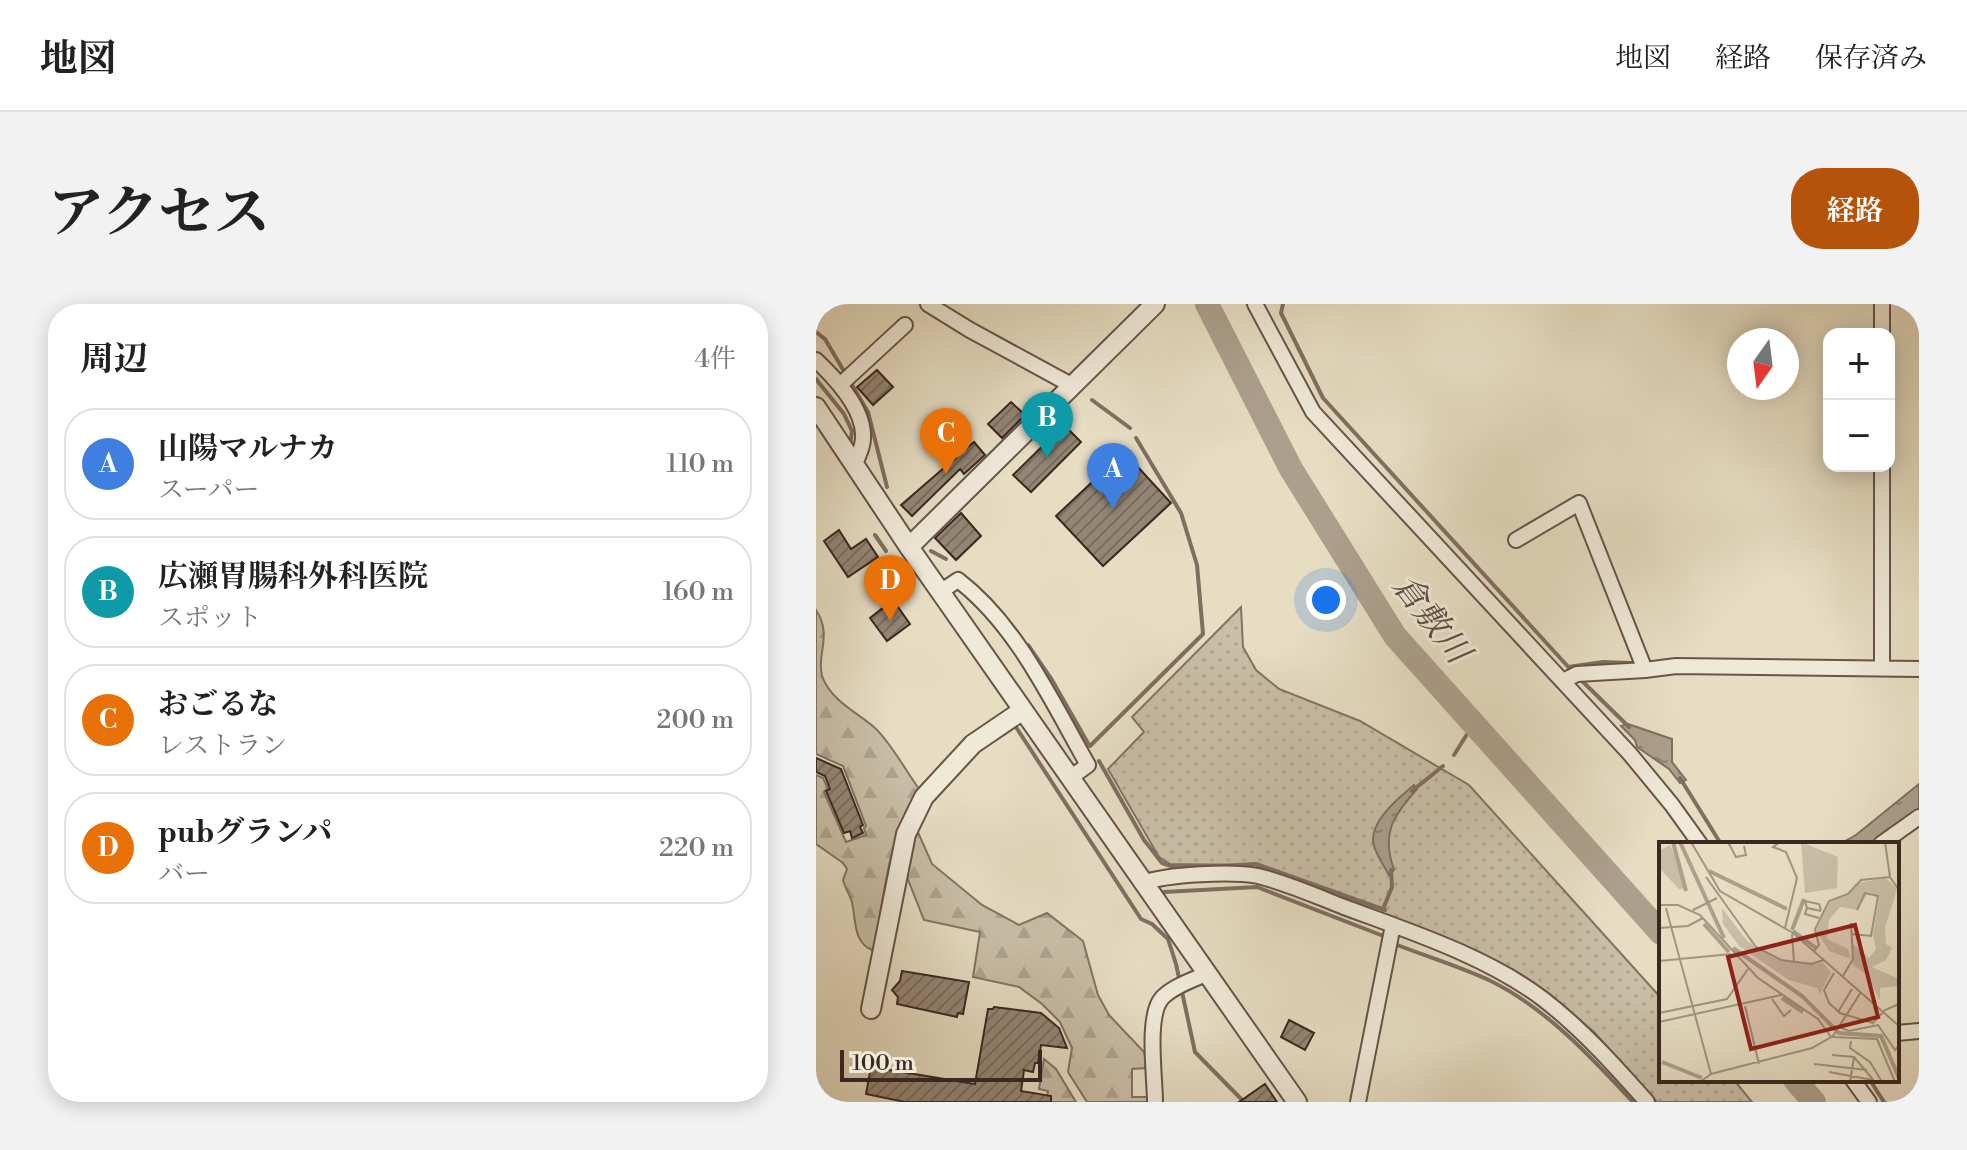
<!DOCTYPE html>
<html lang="ja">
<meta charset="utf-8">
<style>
:root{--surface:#fff;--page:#f2f2f2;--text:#222;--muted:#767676;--line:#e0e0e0;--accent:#b45309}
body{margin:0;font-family:"Libre Bodoni","Noto Serif JP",serif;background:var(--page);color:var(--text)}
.controls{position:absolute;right:24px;top:24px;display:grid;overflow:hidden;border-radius:16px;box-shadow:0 4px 20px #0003}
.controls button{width:72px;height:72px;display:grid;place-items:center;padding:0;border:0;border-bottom:2px solid var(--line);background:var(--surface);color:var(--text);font:40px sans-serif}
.compass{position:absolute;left:911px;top:24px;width:72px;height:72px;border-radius:50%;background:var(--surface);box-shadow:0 4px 20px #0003;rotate:194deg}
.scale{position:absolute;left:24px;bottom:20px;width:202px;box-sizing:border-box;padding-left:8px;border:4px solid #3b2820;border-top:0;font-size:22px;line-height:28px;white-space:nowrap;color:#3b2820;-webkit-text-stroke:6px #efe9d8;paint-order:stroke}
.you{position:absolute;left:510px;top:296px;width:28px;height:28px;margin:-20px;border:6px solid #fff;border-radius:50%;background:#1a73e8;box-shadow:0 0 0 12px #1a73e833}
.badge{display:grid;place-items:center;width:52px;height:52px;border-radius:50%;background:var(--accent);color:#fff;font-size:26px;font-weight:700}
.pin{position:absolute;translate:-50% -66px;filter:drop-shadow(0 2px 4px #0008)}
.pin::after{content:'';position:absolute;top:42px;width:28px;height:24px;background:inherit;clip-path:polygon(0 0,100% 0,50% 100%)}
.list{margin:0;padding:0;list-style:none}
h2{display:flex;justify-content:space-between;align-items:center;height:104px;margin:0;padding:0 32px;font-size:34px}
h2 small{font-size:26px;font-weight:400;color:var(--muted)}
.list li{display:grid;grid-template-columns:52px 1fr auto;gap:24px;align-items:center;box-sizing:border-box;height:112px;margin:0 16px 16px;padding:0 16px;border:2px solid var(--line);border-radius:32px}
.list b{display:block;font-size:30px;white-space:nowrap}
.list p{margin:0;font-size:26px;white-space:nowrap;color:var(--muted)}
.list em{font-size:26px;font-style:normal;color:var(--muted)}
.map{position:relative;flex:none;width:1103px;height:798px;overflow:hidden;border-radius:32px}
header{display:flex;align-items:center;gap:48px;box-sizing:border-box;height:112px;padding:0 40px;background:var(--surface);border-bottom:2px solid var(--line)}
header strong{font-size:38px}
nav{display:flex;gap:44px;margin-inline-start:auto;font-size:28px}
.intro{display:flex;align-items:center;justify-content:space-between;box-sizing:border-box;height:192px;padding:0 48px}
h1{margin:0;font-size:56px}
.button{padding:20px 36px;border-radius:32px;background:var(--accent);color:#fff;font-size:28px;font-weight:700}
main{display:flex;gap:48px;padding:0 48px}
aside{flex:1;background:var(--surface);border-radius:32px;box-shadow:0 4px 20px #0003}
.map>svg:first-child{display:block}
.forest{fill:url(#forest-firs);stroke:#827364;stroke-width:2}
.park{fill:url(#park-dots);stroke:#827364;stroke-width:2}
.water{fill:url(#water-ripples);stroke:#7f6f61;stroke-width:2}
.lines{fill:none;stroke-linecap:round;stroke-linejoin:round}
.stream{stroke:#7f6f61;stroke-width:4}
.river{stroke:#ac9f8c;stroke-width:24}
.building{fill:url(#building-hatch);stroke:#3b2820;stroke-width:2}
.minor-casing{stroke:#665549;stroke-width:18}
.tertiary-casing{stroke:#665549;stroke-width:22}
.minor{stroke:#efe9d8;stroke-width:14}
.tertiary{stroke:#efe9d8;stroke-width:18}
.labels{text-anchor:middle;stroke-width:6;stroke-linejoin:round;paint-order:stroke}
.water-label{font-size:34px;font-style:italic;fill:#5d4c40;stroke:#efe9d8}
.inset-river{fill:none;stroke:#ac9f8c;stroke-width:4}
.inset-road{fill:none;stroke:#a29582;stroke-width:2}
.view{fill:#8f2418;fill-opacity:0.15;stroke:#8f2418;stroke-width:4}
.inset-edge{fill:none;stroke:#3b2820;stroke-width:4}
</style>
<header>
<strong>地図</strong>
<nav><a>地図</a><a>経路</a><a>保存済み</a></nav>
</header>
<div class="intro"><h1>アクセス</h1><a class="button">経路</a></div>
<main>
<aside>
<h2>周辺<small>4件</small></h2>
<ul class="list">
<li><span class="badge" style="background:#3f7fe0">A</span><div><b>山陽マルナカ</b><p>スーパー</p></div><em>110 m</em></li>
<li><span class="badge" style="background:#0f9aa8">B</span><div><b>広瀬胃腸科外科医院</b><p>スポット</p></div><em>160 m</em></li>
<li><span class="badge" style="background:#e8710a">C</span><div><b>おごるな</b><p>レストラン</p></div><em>200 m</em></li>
<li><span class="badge" style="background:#e8710a">D</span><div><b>pubグランパ</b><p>バー</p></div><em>220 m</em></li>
</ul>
</aside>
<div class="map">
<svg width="1103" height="798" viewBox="0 0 1103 798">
<defs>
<pattern id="forest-firs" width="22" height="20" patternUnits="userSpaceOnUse" patternTransform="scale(2)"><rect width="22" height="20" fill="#c9bea7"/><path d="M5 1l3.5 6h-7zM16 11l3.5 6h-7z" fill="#aea38f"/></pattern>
<pattern id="park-dots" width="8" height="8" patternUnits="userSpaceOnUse" patternTransform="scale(2)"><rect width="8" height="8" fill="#c9bea7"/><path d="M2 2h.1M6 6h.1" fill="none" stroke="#aea38f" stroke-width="1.8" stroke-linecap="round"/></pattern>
<pattern id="water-ripples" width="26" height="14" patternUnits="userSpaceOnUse" patternTransform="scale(2)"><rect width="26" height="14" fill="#ac9f8c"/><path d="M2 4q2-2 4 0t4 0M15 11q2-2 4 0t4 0" fill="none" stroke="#8d8272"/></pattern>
<pattern id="building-hatch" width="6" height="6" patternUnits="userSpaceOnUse" patternTransform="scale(2)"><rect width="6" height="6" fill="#948675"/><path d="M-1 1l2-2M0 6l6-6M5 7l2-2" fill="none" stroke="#7a6e60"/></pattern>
</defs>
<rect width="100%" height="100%" fill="#e6ddc3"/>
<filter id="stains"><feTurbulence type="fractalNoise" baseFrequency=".0025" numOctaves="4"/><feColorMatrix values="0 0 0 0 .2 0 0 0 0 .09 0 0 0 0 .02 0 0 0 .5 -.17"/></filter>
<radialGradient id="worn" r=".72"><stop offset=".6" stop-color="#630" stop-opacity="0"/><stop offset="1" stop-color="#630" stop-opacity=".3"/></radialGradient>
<!-- forest -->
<path class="forest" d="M0,306C17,332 0,350 6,372C15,397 41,408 59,424C75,439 90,467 103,485C72,533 68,592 58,647C35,639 41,613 35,595C32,588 29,583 27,576L31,565L27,559L0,540V471L7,474L12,485L8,488L30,538L50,531L48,524L50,522L27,462L0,450Z
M101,526L116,560L166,601L203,621L231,609L267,637L282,691L293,711L328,748L332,764L316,765V793H332V798H271L252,768L256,744L244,718L226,700L203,683L157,673L164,628L108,616L89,568Z
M228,755L240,765L260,798H230L232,787L223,785Z"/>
<!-- park -->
<path class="park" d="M425,303L427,343L440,366L463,385L544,417L653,481L845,694V776H918L936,798H841L778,728L737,693L698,666L660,647L439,561L354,560L343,553L292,465L328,428L316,413Z"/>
<!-- water -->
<path class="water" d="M812,420L856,435V458L870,476L864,479L853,465L821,443L819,436L805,422Z
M1103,480V507L1058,540H1024L1040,531Z
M598,481L601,485C577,512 565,529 578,566L573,571C568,562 561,552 558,542C551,519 583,494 598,481Z"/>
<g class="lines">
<!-- stream -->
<path class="stream" d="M467,0L465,9L507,94L756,367
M0,9L13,0
M0,28L9,35L52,108L71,183
M0,75L28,110L36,127L34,141
M276,96L314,124
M59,231L70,247
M115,247L130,255
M212,341L236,376L273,441
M752,363L787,358L816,359
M762,373L813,423
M198,420L325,615L336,620L352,635L360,660L379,748L428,798
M274,442L387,330L381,261L365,209L320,134
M638,451L658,419
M283,457L328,536L346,559L355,562L388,563L440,560L569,606
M864,474L905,540
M596,487L627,462
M348,588L441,583L570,633
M567,605L576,583L575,566
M576,639C609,652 643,662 675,677C731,705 775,753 817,798
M1054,776L1068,798"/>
<!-- river -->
<path class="river" d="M391,0L475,165L579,332L845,629
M979,776L998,798"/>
</g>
<!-- building -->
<path class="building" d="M61,66L77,83L57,101L41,83Z
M195,98L209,111L186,134L172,120Z
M248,121L265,138L215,188L197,171Z
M158,138L169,151L148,170L144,165L96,212L85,201Z
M308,148L355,199L287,262L240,212Z
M145,209L165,232L140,256L119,234Z
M23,226L35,245L50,235L62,253L32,273L8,237Z
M77,296L94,320L71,337L54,314Z
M0,454L25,465L47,521L44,523L47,529L36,534L34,527L28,529L10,487L14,485L9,472L0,468Z
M86,667L153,678L147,710L142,709L141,713L81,700L82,693L76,686L84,677Z
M178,703L225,709L243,724L251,744L225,741L222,759H219L217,768L208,766L205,787L235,792V798H89L50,790L55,763L159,780L172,705H177Z
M473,716L498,729L489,746L465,733Z
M449,780L461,798H423Z"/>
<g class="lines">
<defs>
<path id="minor" d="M112,0L154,26L257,82
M439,0L497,108L814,450L856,501L884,540
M1066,30V0
M0,56C19,74 46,102 47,130C48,141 43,150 39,160
M24,81L89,21
M700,236L763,199L829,366
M124,288L142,276C201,321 236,398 272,461L254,474
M1066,364V162
M747,377L761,370L829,366L860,362L1103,365
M1065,540L1103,513
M327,579C351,570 417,567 442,572C471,579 500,592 528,603C593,627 672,653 727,695C766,725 799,762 831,798
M1081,729L1103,727
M1037,776L1053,798
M339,798C339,773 330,712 346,694C356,683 376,676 390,670
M542,798L577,621"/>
<path id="tertiary" d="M0,103L93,243L481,798
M93,243L339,0
M55,705L90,530L108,493L157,440L207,406"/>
</defs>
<!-- minor casing -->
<use href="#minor" class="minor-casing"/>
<!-- tertiary casing -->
<use href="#tertiary" class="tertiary-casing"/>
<!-- minor -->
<use href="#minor" class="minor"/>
<!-- tertiary -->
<use href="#tertiary" class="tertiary"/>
</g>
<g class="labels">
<!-- water labels -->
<g class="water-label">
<text transform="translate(616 314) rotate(52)" y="12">倉敷川</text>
</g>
</g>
<!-- overview -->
<g transform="translate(843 538)">
<rect width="240" height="240" fill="#e6ddc3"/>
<path d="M11,3L22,27L26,45L21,48L0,26V9Z" fill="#c9bea7"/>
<path d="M142,0L179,15L178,46L146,51ZM227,36L238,47L226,86L227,102L233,106L227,118L213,125L240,137V144L221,146V158L208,133L193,122L194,102L210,116L217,107L214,93L220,56L209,50L199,68L181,65L170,78L168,97L189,107L192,117L170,109L157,88L170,60L186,54L198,41Z" fill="#c9bea7"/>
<path d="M63,66L88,99L119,118L164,121L172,130L161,152L158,146L130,138L80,104L64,82Z" fill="#c9bea7"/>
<path class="inset-river" d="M14,0L27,49M21,0L65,96M50,29L128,67M45,82L70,110M133,88L145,57M134,89L157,106M74,106L143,154L180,191L222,194L240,236M123,156L144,170M3,220L43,236"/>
<path class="inset-road" d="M32,0L61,49L134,91L240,184M69,0L77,15L87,13L85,4M121,0L114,5L127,10L138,36L126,86M226,0L231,35L240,48M47,35L97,105L122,118L152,122L165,118M0,63H19L41,73L99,136L159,177L172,195M7,66L52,232M148,66L146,59L160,62L162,68M34,68L58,56M160,76L146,72L148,66L162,69M0,86L29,84L44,76M133,92L135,120M193,92L212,94L219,54L206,51L198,68M155,109L160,103L156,87L170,59L189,52L202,38L231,35M0,119L72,112M175,131L165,148L170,161L181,171L214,181M184,134L194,117L192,81M113,157L125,174L132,168M86,164L100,222M179,170L193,147M0,171L68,157L89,127M0,180L122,153M213,182L226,168L240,162M180,185L190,189L219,183L236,208L240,203M174,195L218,197L236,240M192,199L191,206L211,220L223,240M173,213L195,215L216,240M155,222L208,228M170,230L214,238M41,240L52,232L153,206L174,194L202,150M191,240L195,215"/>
<path class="view" d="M196,83L219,175L92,207L69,115Z"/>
<rect width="240" height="240" class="inset-edge"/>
</g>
<rect width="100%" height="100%" filter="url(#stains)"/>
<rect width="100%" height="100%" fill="url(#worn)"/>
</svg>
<div class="controls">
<button>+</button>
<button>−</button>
</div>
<svg class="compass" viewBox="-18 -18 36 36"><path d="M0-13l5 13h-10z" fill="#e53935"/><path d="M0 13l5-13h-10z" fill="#767676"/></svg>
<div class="scale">100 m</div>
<div class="you"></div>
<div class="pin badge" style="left:297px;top:205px;background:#3f7fe0">A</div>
<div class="pin badge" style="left:231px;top:154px;background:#0f9aa8">B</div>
<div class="pin badge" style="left:130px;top:170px;background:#e8710a">C</div>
<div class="pin badge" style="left:74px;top:317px;background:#e8710a">D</div>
</div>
</main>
